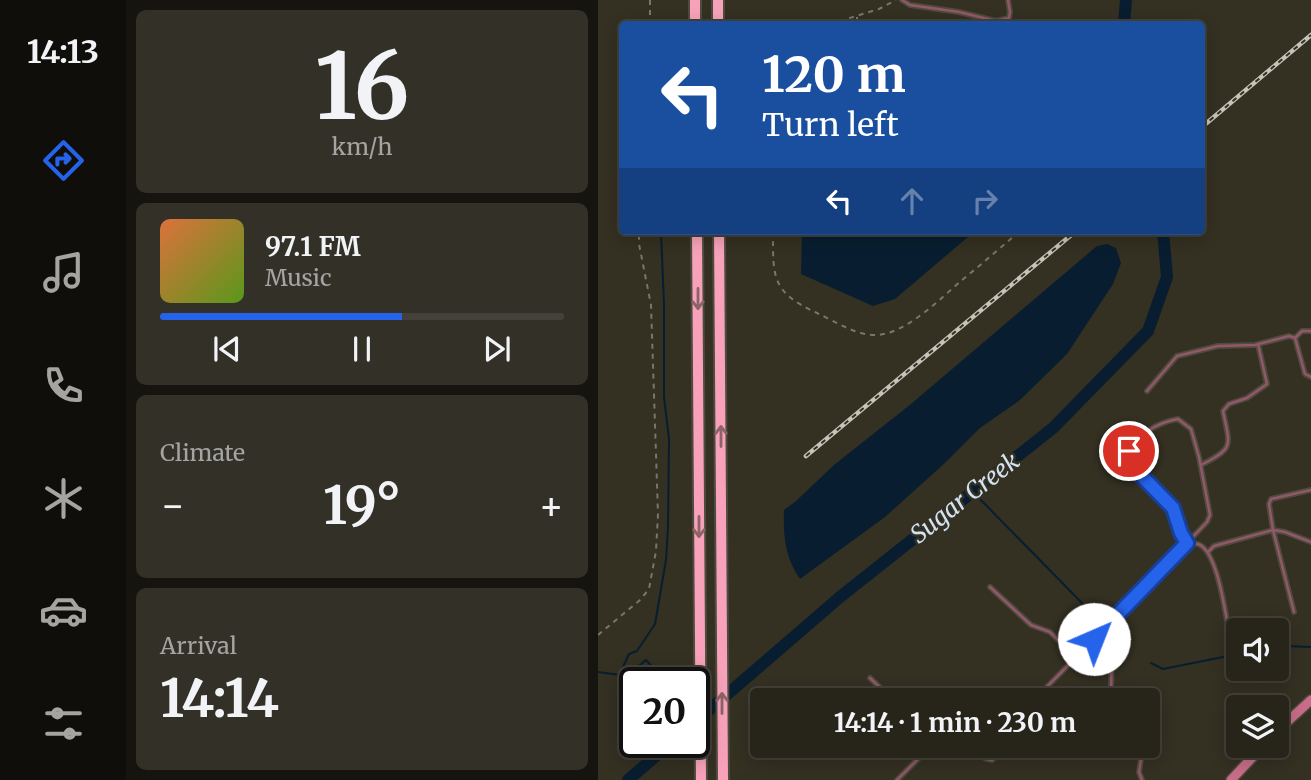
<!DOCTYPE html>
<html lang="en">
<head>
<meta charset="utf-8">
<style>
	:root { --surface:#27241a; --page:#333027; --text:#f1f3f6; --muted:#a4a4a2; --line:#434139; --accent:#2563eb }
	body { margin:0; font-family:Merriweather,serif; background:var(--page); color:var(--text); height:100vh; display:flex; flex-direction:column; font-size:26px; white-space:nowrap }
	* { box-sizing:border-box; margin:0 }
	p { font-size:23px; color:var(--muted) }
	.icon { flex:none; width:38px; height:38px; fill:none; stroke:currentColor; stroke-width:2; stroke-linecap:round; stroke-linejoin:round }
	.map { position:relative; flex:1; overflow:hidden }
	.side { display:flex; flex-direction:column; gap:10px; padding:10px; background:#15140e; width:472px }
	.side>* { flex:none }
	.banner { position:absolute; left:21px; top:21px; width:586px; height:214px; border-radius:7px; box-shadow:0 4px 18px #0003,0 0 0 2px var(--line); background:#1a4fa0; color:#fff; overflow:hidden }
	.controls { position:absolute; left:628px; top:618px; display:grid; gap:14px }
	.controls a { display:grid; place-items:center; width:63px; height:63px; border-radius:7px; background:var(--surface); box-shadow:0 4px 18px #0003,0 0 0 2px var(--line); font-size:35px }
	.speed { position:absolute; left:21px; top:667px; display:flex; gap:14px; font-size:35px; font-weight:700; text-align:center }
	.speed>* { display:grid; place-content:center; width:91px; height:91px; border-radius:50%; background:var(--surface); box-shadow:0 4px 18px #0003,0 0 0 2px var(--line); line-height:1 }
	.speed .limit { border:4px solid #111; border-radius:10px; background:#fff; color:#111 }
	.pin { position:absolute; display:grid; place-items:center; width:60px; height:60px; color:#fff; margin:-30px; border:4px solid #fff; border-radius:50%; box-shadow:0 2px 7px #0007 }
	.me { position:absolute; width:77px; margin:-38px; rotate:44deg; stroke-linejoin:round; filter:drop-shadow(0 0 5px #0008) }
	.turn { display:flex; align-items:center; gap:24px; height:147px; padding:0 28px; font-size:32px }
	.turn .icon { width:91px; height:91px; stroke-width:2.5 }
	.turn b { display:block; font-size:49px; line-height:60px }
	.lanes { display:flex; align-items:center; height:66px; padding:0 28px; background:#0003; justify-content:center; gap:35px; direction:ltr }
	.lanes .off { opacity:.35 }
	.big { font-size:52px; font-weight:700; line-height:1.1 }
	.side .tile { flex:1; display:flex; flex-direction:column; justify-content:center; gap:10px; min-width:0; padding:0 24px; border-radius:10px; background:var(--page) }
	.side .dial { align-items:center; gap:0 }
	.dial b { font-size:91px; line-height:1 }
	.song { display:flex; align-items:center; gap:21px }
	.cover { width:84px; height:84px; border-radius:10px; background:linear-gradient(135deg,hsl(20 70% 55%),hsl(90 70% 35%)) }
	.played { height:7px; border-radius:4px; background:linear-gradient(90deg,var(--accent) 60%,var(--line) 60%) }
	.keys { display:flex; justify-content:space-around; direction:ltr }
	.heat { display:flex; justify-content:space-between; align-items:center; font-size:38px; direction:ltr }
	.trip { position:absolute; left:152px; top:688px; width:410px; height:70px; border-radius:7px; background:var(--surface); box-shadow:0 4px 18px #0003,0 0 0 2px var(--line); font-weight:700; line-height:70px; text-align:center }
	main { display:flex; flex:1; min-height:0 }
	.tab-bar { display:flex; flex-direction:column; width:126px; justify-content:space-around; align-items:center; background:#100e0a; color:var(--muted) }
	.tab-bar .icon { width:49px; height:49px }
	.tab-bar .current { color:var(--accent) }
	.tab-bar b { font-size:32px; color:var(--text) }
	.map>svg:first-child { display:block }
	.water { fill:#081e30 }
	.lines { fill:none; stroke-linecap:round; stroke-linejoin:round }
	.stream { stroke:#081e30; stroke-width:2 }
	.river { stroke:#081e30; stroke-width:12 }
	.lane-casing { stroke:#4f4b3e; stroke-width:6 }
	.secondary-casing { stroke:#4f4b3e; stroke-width:12 }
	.highway-casing { stroke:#4f4b3e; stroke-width:14 }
	.path { stroke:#79766a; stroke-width:2; stroke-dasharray:5 5; stroke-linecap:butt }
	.lane { stroke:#925869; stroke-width:2.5 }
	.secondary { stroke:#c86d89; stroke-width:9 }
	.highway { stroke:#f7a2ba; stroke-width:10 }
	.rail-casing { stroke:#c6c4ba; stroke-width:4.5 }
	.rail { stroke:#343022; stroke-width:2; stroke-dasharray:5; stroke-linecap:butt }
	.oneway { stroke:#8c6366 }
	.route-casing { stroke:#184099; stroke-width:18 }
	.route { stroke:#2563eb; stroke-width:12 }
	.labels { text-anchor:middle; stroke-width:5; stroke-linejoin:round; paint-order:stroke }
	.water-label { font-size:24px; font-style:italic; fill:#d2e3f4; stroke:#343022 }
</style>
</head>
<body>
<main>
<nav class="tab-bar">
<b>14:13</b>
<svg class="icon current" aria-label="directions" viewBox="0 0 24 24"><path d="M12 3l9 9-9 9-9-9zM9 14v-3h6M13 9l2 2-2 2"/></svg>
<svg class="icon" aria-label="music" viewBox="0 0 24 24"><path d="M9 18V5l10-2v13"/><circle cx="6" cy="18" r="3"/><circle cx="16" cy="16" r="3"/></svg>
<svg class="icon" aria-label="phone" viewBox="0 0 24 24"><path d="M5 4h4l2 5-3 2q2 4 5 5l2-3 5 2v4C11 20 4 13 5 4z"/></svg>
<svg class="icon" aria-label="climate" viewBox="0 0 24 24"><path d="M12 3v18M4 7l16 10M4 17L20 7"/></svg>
<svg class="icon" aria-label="car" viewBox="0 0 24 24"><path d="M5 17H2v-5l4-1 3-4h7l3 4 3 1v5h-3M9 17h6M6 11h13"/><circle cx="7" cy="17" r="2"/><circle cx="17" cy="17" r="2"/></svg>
<svg class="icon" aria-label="filters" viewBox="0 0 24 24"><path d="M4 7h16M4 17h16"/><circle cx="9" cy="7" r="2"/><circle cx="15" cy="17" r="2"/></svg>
</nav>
<section class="side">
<div class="tile dial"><b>16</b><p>km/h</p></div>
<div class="tile">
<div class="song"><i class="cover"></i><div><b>97.1 FM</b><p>Music</p></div></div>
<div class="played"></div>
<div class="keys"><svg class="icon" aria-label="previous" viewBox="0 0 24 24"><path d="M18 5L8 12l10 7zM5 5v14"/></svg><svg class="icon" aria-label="pause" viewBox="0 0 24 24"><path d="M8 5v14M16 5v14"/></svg><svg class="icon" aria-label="next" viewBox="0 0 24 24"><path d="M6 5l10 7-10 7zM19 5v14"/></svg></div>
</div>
<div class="tile"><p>Climate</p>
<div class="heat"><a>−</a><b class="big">19°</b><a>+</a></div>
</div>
<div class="tile"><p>Arrival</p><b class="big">14:14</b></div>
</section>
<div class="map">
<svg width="713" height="780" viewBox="0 0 713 780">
	<rect width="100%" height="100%" fill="#343022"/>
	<path class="water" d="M 204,231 L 377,231 L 297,299 L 275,306 L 203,274 Z
		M 509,244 L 518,248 L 523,263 L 515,284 L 469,354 L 422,400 L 382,428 L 347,463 L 287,517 L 202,579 C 187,558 185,535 186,510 L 198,501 L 236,465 L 313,404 L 499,246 Z"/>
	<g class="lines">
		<path class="stream" d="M 374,491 L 484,603
			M 679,647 L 689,646 L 713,647
			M 553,663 L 565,669 L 640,654
			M 0,672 L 29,676 L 48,660 L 63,676 L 66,682
			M 27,675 L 25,667 L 31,654 L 39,651 L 57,624 L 68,560 L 70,527 L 71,439 L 66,397 L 66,304 L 63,233 L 67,231
			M 37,719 L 32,721 L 21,731 L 22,737 L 37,747 L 50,763"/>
		<path class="river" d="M 526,24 L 528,0
			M 96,723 L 242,597 L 455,428 L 550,331 L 569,277 L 565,231
			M 30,780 L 74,742"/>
		<g class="lane-casing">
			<path id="lane" d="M 304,0 L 312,5 L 361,12 L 398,21 L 411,18 L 412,12 L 410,0
				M 697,338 L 704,331 L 713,331
				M 549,391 L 579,356 L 620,346 L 657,345 L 691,336 L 697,338 L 707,374 L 713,377
				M 603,465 C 637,448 632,446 625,411 L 631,404 L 649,398 L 669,384 L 660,344
				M 589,543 C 593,544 597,543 600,544 C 618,550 626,604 629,621
				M 610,552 L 616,546 L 675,530 L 671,504 L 673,499 L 713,490
				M 392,587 L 433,625 L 452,632 L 478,658
				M 696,612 L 675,530 L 687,532 L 713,542
				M 272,678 L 295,700
				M 436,700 L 495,640
				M 522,700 L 513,689 L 514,657 L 496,639 L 589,543 L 609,522 L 612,515 L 601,457 L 593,429 L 580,419 C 560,422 536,436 529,456 L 532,465 L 575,508 L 583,533 L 589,543
				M 379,746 C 378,755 386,759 394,760 L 398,756 L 402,746
				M 299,780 L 333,746
				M 544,780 L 541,772 L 545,746"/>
		</g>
		<g class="secondary-casing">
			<path id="secondary" d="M 679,731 L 713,700
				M 633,780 L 665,746"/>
		</g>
		<g class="highway-casing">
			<path id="highway" d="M 97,0 L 97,24
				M 120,0 L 120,24
				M 99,231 L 103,780
				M 121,231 L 125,780"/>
		</g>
		<path class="path" d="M 52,0 L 52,24
			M 259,17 L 259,24
			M 232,24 L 281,9 L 298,0
			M 282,24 L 310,22 L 331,24
			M 175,231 C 175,277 173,292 219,313 C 236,321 259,336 279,335 C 309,333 342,299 364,280 C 384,264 403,247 422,231
			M 0,635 L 42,600 L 51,589 L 58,551 L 60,514 L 53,305 L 41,244 L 41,231"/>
		<use href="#lane" class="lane"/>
		<use href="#secondary" class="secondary"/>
		<use href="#highway" class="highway"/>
		<g class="rail-casing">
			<path id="rail" d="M 604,127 L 713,35
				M 208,456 L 478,231"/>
		</g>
		<use href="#rail" class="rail"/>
	</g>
	<defs><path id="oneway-shaft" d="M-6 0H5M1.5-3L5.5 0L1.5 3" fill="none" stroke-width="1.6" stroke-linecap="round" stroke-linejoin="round" transform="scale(1.75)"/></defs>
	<g class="oneway">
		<use href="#oneway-shaft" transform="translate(100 299) rotate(90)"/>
		<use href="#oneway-shaft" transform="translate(123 436) rotate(-90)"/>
		<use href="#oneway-shaft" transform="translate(101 527) rotate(90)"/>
		<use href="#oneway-shaft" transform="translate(124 703) rotate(-90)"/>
	</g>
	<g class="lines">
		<g class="route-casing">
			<path id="route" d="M 496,639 L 589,543 L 583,533 L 575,508 L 532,464 L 529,456 L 531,451"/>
		</g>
		<use href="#route" class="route"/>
	</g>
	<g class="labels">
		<g class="water-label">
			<text transform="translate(367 498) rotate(-38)" y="8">Sugar Creek</text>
		</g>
	</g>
</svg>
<div class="controls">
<a><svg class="icon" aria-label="sound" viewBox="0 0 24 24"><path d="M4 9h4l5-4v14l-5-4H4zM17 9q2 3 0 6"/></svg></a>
<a><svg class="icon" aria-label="layers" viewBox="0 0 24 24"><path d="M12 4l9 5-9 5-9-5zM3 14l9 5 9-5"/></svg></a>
</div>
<div class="speed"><div class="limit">20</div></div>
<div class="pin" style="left:531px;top:451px;background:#d93025"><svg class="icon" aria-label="arrive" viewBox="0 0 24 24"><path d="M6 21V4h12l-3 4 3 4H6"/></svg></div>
<svg class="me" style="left:496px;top:639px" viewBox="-20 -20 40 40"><circle r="19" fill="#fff"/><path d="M0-13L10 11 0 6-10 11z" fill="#2563eb"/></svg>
<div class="trip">14:14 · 1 min · 230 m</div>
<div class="banner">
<div class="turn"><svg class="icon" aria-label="left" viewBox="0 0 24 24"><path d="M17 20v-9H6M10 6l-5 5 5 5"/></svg><div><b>120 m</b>Turn left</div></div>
<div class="lanes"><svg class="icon" aria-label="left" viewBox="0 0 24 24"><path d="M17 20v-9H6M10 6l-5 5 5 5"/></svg><svg class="icon off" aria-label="ahead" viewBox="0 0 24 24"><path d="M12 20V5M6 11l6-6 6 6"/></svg><svg class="icon off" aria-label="right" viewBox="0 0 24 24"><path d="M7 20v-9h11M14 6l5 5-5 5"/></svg></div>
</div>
</div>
</main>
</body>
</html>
